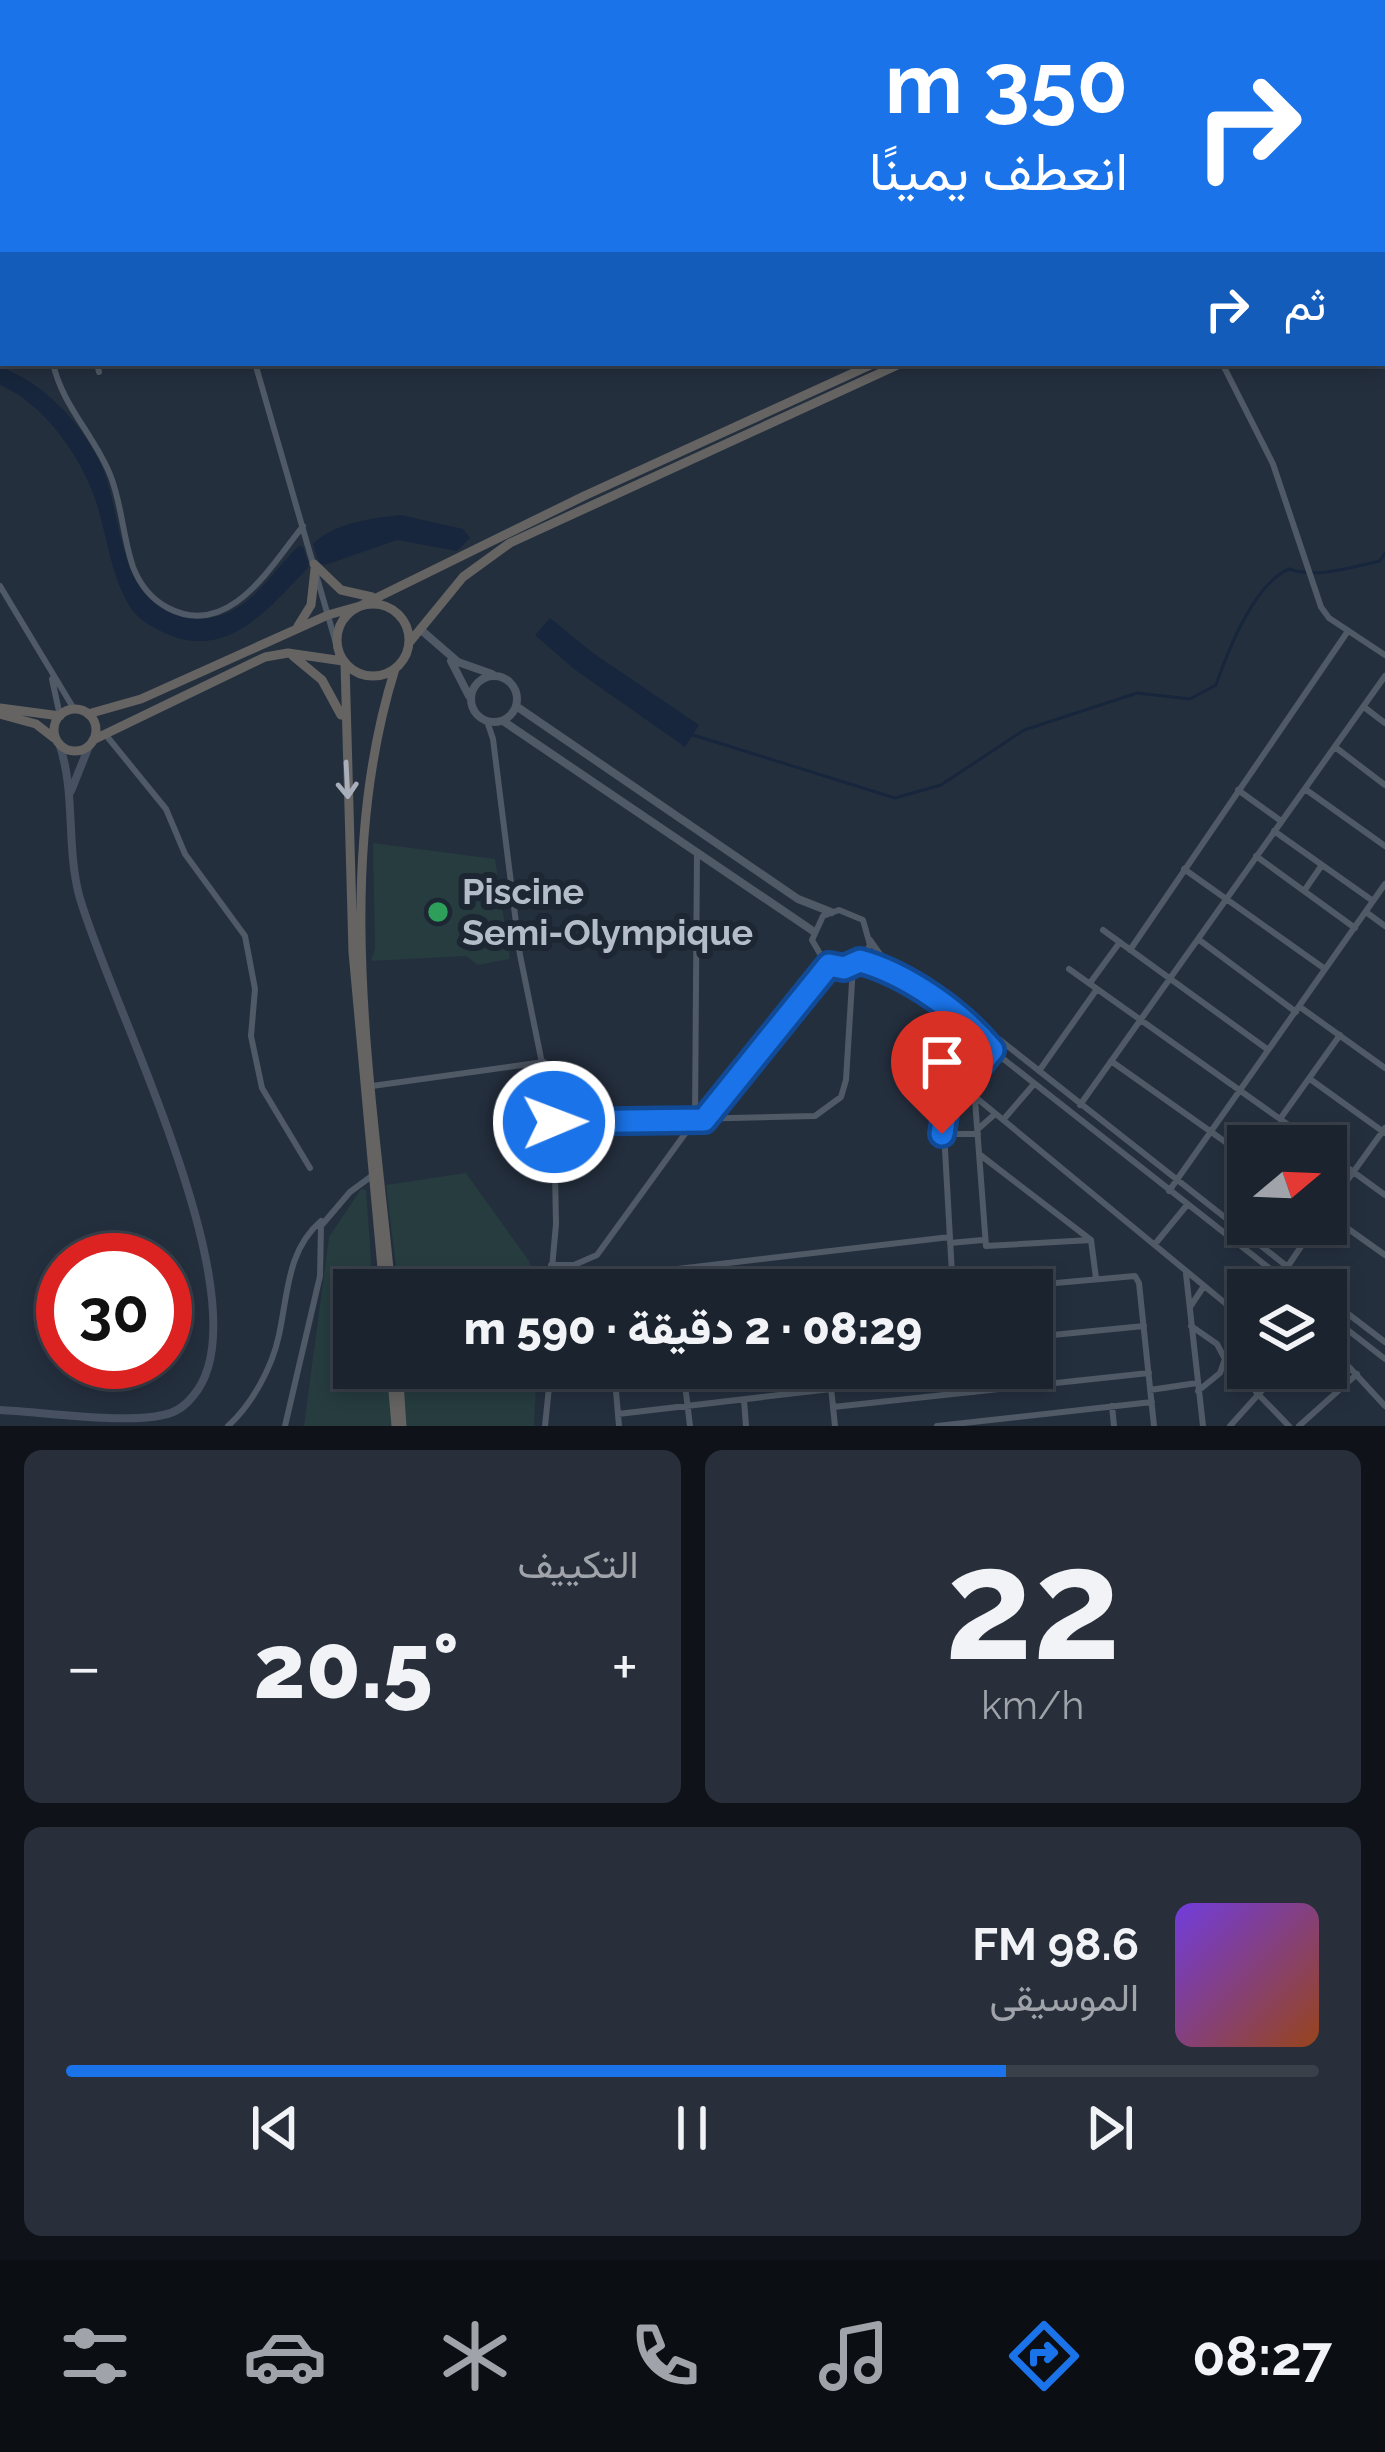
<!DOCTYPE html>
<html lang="ar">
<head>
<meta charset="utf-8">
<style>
	:root { --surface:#1b232e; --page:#282f3a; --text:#f1f3f6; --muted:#a0a4aa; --line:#39404a; --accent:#1a73e8 }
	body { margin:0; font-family:Raleway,Vazirmatn,sans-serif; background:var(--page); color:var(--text); direction:rtl; height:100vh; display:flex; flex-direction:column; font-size:45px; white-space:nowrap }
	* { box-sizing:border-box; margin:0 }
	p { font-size:39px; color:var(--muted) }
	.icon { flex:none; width:66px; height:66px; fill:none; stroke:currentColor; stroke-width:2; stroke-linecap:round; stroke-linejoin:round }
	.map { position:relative; height:1426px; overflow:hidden; direction:ltr }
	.panel { display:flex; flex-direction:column; gap:24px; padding:24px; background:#0f1319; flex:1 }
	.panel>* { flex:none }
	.banner { position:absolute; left:0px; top:0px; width:1386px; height:366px; box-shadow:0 6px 18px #0003,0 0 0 3px var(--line); direction:rtl; background:#1a73e8; color:#fff; overflow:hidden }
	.needle { width:78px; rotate:71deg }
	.controls { position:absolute; left:1227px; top:1125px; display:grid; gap:24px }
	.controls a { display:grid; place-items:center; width:120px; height:120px; border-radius:0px; background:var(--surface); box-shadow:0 6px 18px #0003,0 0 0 3px var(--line); font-size:60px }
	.speed { position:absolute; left:36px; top:1233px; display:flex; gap:24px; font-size:60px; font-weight:700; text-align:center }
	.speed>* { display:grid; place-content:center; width:156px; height:156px; border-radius:50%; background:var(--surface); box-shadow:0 6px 18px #0003,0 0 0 3px var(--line); line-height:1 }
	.speed .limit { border:18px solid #d22; background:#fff; color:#111 }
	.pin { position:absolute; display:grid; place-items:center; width:102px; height:102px; color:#fff; margin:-123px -51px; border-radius:50% 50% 50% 0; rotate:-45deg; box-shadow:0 0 12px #0007 }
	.pin .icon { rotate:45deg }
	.me { position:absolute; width:132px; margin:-66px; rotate:89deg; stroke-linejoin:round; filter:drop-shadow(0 0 9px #0008) }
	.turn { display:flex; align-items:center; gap:42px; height:252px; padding:0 60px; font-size:54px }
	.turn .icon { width:156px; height:156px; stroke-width:2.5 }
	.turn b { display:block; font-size:84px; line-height:102px }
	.then { display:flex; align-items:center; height:114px; padding:0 60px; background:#0003; gap:24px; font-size:45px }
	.big { font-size:90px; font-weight:800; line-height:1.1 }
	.panel .tile { flex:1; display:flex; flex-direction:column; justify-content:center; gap:18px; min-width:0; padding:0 42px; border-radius:18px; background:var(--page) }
	.panel .dial { align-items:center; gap:0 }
	.dial b { font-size:156px; line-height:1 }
	.song { display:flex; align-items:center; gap:36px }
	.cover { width:144px; height:144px; border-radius:18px; background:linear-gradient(135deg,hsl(260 70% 55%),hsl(20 70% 35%)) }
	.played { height:12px; border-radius:6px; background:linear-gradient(90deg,var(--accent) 75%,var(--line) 75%) }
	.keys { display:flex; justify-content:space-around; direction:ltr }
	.heat { display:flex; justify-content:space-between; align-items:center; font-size:66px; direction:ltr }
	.panel .tiles { flex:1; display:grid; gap:24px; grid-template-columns:1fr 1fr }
	.tile:last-child { grid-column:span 2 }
	.trip { position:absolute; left:333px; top:1269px; width:720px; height:120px; border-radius:0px; background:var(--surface); box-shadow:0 6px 18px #0003,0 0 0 3px var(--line); font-weight:800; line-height:120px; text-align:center; direction:rtl }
	.dock { display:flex; height:192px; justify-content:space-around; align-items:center; background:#0b0e12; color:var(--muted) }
	.dock .icon { width:84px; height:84px }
	.dock .active { color:var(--accent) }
	.dock b { font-size:54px; color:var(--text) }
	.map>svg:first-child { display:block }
	.green { fill:#263c3f }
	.water { fill:#17263c }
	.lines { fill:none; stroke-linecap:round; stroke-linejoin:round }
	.stream { stroke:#17263c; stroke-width:3 }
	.minor { stroke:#505966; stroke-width:6 }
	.tertiary { stroke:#505966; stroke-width:8 }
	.secondary { stroke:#465061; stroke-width:8 }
	.trunk { stroke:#656462; stroke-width:9 }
	.oneway { stroke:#a8afba }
	.route-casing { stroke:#114b97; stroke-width:30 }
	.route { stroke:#1a73e8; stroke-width:21 }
	.leisure-dot { fill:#2e9e5b; stroke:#1d2633; stroke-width:4.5 }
	.labels { text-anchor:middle; stroke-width:12; stroke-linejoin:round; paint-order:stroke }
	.poi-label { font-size:36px; font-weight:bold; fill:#b4bcc9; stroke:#1d2633; text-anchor:start }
</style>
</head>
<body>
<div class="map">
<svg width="1385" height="1426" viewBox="0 0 1385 1426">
	<rect width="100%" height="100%" fill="#242f3e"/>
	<path class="green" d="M 373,843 L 495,859 L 510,959 L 478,965 L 466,956 L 371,961 L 375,949 Z
		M 466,1173 L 529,1261 L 537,1290 L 399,1290 L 386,1185 Z
		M 361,1189 L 366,1190 L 373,1290 L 354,1290 L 354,1368 L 388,1368 L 392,1426 L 304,1426 L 329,1237 Z
		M 399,1368 L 537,1368 L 534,1426 L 404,1426 Z"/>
	<path class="water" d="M 0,367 C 42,382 79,420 99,460 C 124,510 114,597 180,616 C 198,621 217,619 233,610 C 259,597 278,565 299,546 L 303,547 L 309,565 L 306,570 C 268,609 228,660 167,634 C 149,626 135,618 126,600 C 107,564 106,522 90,486 C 73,446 40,402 0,385 Z
		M 401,515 L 463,529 L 470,538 L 457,551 L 397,540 L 325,565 L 319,563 L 313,544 C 334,523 372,518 401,515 Z
		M 550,618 L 593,653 L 699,725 L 685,747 L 574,669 L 535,635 Z"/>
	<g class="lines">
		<path class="stream" d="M 690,734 L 895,798 L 941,785 L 1024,730 L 1137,693 L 1190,699 L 1216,685 C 1228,650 1254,584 1289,569 C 1319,579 1350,567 1380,561 L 1385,553"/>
		<path class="minor" d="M 18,0 L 19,3
			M 44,0 L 44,3
			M 138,0 L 139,3
			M 0,79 L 3,78
			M 0,109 L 3,131
			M 0,330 L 3,330
			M 53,363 C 62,406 96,437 111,477 C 122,506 123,538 133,567 C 140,585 151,599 168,608 C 229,640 271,566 303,526
			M 97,363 L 99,372
			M 255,363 L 337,647
			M 372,363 L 386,364
			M 1222,363 L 1273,464 L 1321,607 L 1329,618 L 1385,655
			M 256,366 L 277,363
			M 0,586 L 74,709
			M 52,679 L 60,716
			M 1364,707 L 1385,723
			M 487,721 L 493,739 L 520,955 L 554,1122 L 556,1224 L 550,1290
			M 105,734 L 166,809 L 185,854 L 245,936 L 255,989 L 251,1036 L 262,1088 L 310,1168
			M 1335,747 L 1385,785
			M 1305,789 L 1385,846
			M 1238,790 L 1281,821
			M 1274,831 L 1373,901
			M 1256,856 L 1355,928
			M 1184,869 L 1325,969
			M 1304,891 L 1322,865
			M 1366,912 L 1385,926
			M 1103,930 L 1267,1049
			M 1198,939 L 1296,1012
			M 870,940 L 890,968
			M 1130,950 L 1348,631
			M 861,961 L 870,945 L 863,920 L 839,910 L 823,916 L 812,940 L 826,964 L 844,968 L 861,961 C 913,976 950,1019 1000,1040 L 1317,1290
			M 1069,969 L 1318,1146
			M 1090,983 L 1120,942
			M 1300,1007 L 1385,1068
			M 978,1033 L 992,1050 L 1297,1290
			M 1111,1061 L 1248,1158
			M 1039,1071 L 1097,989
			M 1310,1079 L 1385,1133
			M 372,1086 L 544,1062
			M 962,1086 L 1248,1322
			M 975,1100 L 986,1246 L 1091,1240
			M 1080,1105 L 1385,676
			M 1280,1119 L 1340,1035
			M 704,1120 L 829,965
			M 1003,1120 L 1034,1084
			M 554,1122 L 815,1116 L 841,1097 L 846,1080 L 853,966
			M 978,1129 L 995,1114
			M 942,1134 L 978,1134
			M 1326,1152 L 1385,1195
			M 979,1154 L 1091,1240 L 1096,1278
			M 1169,1191 L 1385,884
			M 1326,1210 L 1385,1128
			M 1326,1213 L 1385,1255
			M 1246,1234 L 1253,1224
			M 950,1243 L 983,1240
			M 1155,1244 L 1187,1205
			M 551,1265 L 574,1265 L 597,1255 L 695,1120 L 697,852
			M 1288,1266 L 1316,1224
			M 952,1274 L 961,1276 L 964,1290
			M 1186,1274 L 1203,1426
			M 550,1278 L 635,1274 L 950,1237
			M 615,1290 L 696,1287 L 702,1290
			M 792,1290 L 952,1274 L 943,1114 L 1000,1040
			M 975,1290 L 1135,1276 L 1139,1283 L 1154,1426
			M 1326,1297 L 1385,1342
			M 1190,1307 L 1204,1286
			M 1326,1313 L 1385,1359
			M 1191,1326 L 1217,1344 L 1225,1359 L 1220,1373 L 1198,1391
			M 1326,1326 L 1340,1309
			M 1032,1337 L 1144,1326
			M 1326,1342 L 1385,1406
			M 614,1368 L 619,1426
			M 683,1368 L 690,1426
			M 829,1368 L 835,1426
			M 972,1368 L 974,1392
			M 1001,1368 L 1003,1389
			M 1150,1390 L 1197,1383
			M 1256,1392 L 1289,1426
			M 744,1400 L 746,1426
			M 1112,1406 L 1114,1426
			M 833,1407 L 1149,1373
			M 618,1414 L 831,1389
			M 228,1426 C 252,1404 272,1368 279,1335 C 288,1294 287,1250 321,1221
			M 285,1426 L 320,1276 L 321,1226 L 350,1192 L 373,1175
			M 545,1426 L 551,1368
			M 937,1426 L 1152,1402
			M 1230,1426 L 1282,1368
			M 1299,1426 L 1357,1374"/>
		<path class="tertiary" d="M 420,629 L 458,662 L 492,674
			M 451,661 L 469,696
			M471 699a23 23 0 1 1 46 0a23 23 0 1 1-46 0Z
			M 516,706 L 798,899 L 831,912
			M 503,721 L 813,931"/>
		<path class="secondary" d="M 71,791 L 89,746
			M 0,1410 C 42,1412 126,1424 163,1415 C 175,1413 186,1405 193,1396 C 270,1308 107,998 79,895 C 66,845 76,792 59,743"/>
		<path class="trunk" d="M 1383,54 L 1385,53
			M 1383,75 L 1385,75
			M 314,564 L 341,590 L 372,597
			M337 640a36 36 0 1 1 72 0a36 36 0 1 1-72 0Z
			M 298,626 L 311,605 L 315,569
			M 409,643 L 463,577 L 510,543 L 902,363
			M 293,656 L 322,680 L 341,715
			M 345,663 L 353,952 L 384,1290
			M 0,708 L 60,716
			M54 730a21 21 0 1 1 42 0a21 21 0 1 1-42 0Z
			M 0,714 L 36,724 L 54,738
			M 88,714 L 141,699 L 328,615 L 360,606 L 584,496 L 875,363
			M 93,740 L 265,657 L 288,653 L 343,661
			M 391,1290 C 372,1086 332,869 395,669
			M 391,1368 L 396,1426
			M 398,1368 L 402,1426"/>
	</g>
	<defs><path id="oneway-shaft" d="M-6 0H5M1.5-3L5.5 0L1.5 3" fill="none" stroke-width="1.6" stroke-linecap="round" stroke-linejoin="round" transform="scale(3)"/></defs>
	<use class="oneway" href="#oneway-shaft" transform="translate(347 780) rotate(87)"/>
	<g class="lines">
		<g class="route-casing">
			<path id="route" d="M 554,1122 L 704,1120 L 829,965 L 844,968 L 860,961 C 907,974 961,1012 992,1050 L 946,1107 L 942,1134"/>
		</g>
		<use href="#route" class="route"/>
	</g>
	<circle class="leisure-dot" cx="438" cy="912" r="12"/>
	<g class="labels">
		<g class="poi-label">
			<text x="462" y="904">Piscine<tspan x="462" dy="41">Semi-Olympique</tspan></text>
		</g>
	</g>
</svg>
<div class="controls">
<a><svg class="needle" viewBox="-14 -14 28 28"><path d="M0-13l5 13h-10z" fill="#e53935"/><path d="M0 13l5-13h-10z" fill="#a0a4aa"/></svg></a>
<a><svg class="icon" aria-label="layers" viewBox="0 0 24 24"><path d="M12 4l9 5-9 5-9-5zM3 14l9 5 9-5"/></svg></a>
</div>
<div class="speed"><div class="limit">30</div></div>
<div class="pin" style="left:942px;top:1134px;background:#d93025"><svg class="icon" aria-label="arrive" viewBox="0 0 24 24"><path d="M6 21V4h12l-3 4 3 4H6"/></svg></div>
<svg class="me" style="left:554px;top:1122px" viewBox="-20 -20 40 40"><circle r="17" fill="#1a73e8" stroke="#fff" stroke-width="3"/><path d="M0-11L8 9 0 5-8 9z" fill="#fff"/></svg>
<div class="trip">08:29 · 2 دقيقة · 590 m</div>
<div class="banner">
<div class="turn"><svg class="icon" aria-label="right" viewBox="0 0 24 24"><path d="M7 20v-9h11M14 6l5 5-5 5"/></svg><div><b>350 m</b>انعطف يمينًا</div></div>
<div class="then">ثم<svg class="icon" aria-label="right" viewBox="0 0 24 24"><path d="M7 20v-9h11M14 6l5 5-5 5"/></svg></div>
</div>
</div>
<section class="panel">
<div class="tiles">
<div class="tile dial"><b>22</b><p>km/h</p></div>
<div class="tile"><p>التكييف</p>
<div class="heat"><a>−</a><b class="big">20.5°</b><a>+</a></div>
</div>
<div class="tile">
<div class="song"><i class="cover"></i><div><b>98.6 FM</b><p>الموسيقى</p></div></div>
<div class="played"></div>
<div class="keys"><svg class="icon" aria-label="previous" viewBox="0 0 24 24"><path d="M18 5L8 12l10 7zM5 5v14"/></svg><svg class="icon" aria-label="pause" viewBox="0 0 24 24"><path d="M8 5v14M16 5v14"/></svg><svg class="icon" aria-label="next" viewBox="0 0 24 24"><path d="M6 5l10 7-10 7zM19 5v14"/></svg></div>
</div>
</div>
</section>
<nav class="dock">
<b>08:27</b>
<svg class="icon active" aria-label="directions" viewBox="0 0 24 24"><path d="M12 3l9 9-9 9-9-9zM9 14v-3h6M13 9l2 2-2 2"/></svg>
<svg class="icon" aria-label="music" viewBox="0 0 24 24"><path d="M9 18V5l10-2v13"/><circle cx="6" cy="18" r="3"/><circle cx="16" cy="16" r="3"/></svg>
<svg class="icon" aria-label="phone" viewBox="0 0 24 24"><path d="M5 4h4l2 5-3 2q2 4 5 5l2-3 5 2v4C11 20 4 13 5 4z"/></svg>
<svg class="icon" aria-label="climate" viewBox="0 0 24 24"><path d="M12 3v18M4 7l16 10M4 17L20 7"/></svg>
<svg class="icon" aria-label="car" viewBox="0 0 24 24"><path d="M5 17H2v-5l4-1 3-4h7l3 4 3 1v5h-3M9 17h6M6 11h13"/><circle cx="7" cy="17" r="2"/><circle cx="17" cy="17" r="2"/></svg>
<svg class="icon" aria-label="filters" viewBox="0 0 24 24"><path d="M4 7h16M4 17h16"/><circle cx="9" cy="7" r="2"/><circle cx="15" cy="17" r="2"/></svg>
</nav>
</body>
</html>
